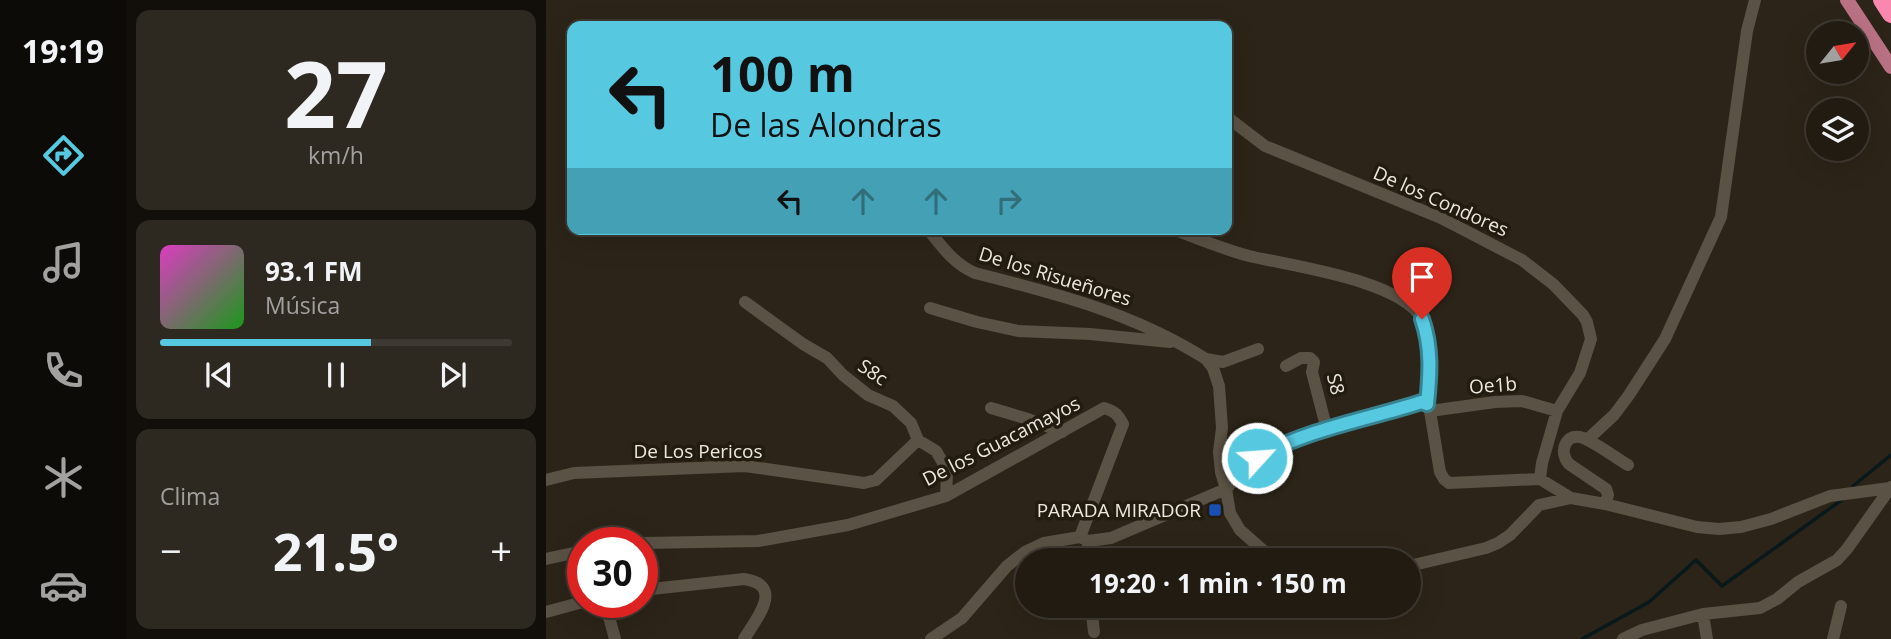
<!DOCTYPE html>
<html lang="es">
<head>
<meta charset="utf-8">
<style>
	:root { --surface:#211b12; --page:#2d2820; --text:#f1f3f6; --muted:#a2a19f; --line:#3e3932; --accent:#56c9e1 }
	body { margin:0; font-family:"Open Sans",sans-serif; background:var(--page); color:var(--text); height:100vh; display:flex; flex-direction:column; font-size:26px; white-space:nowrap }
	* { box-sizing:border-box; margin:0 }
	p { font-size:23px; color:var(--muted) }
	.icon { flex:none; width:38px; height:38px; fill:none; stroke:currentColor; stroke-width:2; stroke-linecap:round; stroke-linejoin:round }
	.map { position:relative; flex:1; overflow:hidden }
	.sheet { display:flex; flex-direction:column; gap:10px; padding:10px; background:#120f0a; width:420px }
	.sheet>* { flex:none }
	.top-card { position:absolute; left:21px; top:21px; width:665px; height:214px; border-radius:14px; box-shadow:0 7px 28px #0002,0 0 0 2px var(--line); background:#56c9e1; color:#111; overflow:hidden }
	.needle { width:46px; rotate:60deg }
	.fabs { position:absolute; left:1260px; top:21px; display:grid; gap:14px }
	.fabs a { display:grid; place-items:center; width:63px; height:63px; border-radius:50%; background:var(--surface); box-shadow:0 7px 28px #0002,0 0 0 2px var(--line); font-size:35px }
	.speed { position:absolute; left:21px; top:527px; display:flex; gap:14px; font-size:35px; font-weight:700; text-align:center }
	.speed>* { display:grid; place-content:center; width:91px; height:91px; border-radius:50%; background:var(--surface); box-shadow:0 7px 28px #0002,0 0 0 2px var(--line); line-height:1 }
	.speed .limit { border:10px solid #d22; background:#fff; color:#111 }
	.pin { position:absolute; display:grid; place-items:center; width:60px; height:60px; color:#fff; margin:-72px -30px; border-radius:50% 50% 50% 0; rotate:-45deg; box-shadow:0 0 7px #0007 }
	.pin .icon { rotate:45deg }
	.me { position:absolute; width:77px; margin:-38px; rotate:64deg; stroke-linejoin:round; filter:drop-shadow(0 0 5px #0008) }
	.turn { display:flex; align-items:center; gap:24px; height:147px; padding:0 28px; font-size:32px }
	.turn .icon { width:91px; height:91px; stroke-width:2.5 }
	.turn b { display:block; font-size:49px; line-height:60px }
	.lanes { display:flex; align-items:center; height:66px; padding:0 28px; background:#0003; justify-content:center; gap:35px; direction:ltr }
	.lanes .off { opacity:.35 }
	.big { font-size:52px; font-weight:700; line-height:1.1 }
	.sheet .tile { flex:1; display:flex; flex-direction:column; justify-content:center; gap:10px; min-width:0; padding:0 24px; border-radius:14px; background:var(--page) }
	.sheet .dial { align-items:center; gap:0 }
	.dial b { font-size:91px; line-height:1 }
	.song { display:flex; align-items:center; gap:21px }
	.cover { width:84px; height:84px; border-radius:10px; background:linear-gradient(135deg,hsl(310 70% 55%),hsl(120 70% 35%)) }
	.played { height:7px; border-radius:4px; background:linear-gradient(90deg,var(--accent) 60%,var(--line) 60%) }
	.keys { display:flex; justify-content:space-around; direction:ltr }
	.heat { display:flex; justify-content:space-between; align-items:center; font-size:38px; direction:ltr }
	.trip { position:absolute; left:469px; top:548px; width:406px; height:70px; border-radius:35px; background:var(--surface); box-shadow:0 7px 28px #0002,0 0 0 2px var(--line); font-weight:700; line-height:70px; text-align:center }
	main { display:flex; flex:1; min-height:0 }
	.tab-bar { display:flex; flex-direction:column; width:126px; justify-content:space-around; align-items:center; background:#0d0b07; color:var(--muted) }
	.tab-bar .icon { width:49px; height:49px }
	.tab-bar .selected { color:var(--accent) }
	.tab-bar b { font-size:32px; color:var(--text) }
	.map>svg:first-child { display:block }
	.lines { fill:none; stroke-linecap:round; stroke-linejoin:round }
	.stream { stroke:#09191b; stroke-width:3.5 }
	.minor { stroke:#5a5244; stroke-width:12 }
	.major { stroke:#b97284; stroke-width:14 }
	.highway { stroke:#f987ae; stroke-width:18 }
	.route-casing { stroke:#388392; stroke-width:18 }
	.route { stroke:#56c9e1; stroke-width:12 }
	.transit-dot { fill:#1a4fb4; stroke:#221b0f; stroke-width:2.5 }
	.labels { text-anchor:middle; stroke-width:7; stroke-linejoin:round; paint-order:stroke }
	.street-label { font-size:19px; fill:#ece7df; stroke:#221b0f }
	.poi-label { font-size:19px; fill:#ece7df; stroke:#221b0f; text-anchor:end }
</style>
</head>
<body>
<main>
<nav class="tab-bar">
<b>19:19</b>
<svg class="icon selected" aria-label="directions" viewBox="0 0 24 24"><path d="M12 3l9 9-9 9-9-9zM9 14v-3h6M13 9l2 2-2 2"/></svg>
<svg class="icon" aria-label="music" viewBox="0 0 24 24"><path d="M9 18V5l10-2v13"/><circle cx="6" cy="18" r="3"/><circle cx="16" cy="16" r="3"/></svg>
<svg class="icon" aria-label="phone" viewBox="0 0 24 24"><path d="M5 4h4l2 5-3 2q2 4 5 5l2-3 5 2v4C11 20 4 13 5 4z"/></svg>
<svg class="icon" aria-label="climate" viewBox="0 0 24 24"><path d="M12 3v18M4 7l16 10M4 17L20 7"/></svg>
<svg class="icon" aria-label="car" viewBox="0 0 24 24"><path d="M5 17H2v-5l4-1 3-4h7l3 4 3 1v5h-3M9 17h6M6 11h13"/><circle cx="7" cy="17" r="2"/><circle cx="17" cy="17" r="2"/></svg>
</nav>
<section class="sheet">
<div class="tile dial"><b>27</b><p>km/h</p></div>
<div class="tile">
<div class="song"><i class="cover"></i><div><b>93.1 FM</b><p>Música</p></div></div>
<div class="played"></div>
<div class="keys"><svg class="icon" aria-label="previous" viewBox="0 0 24 24"><path d="M18 5L8 12l10 7zM5 5v14"/></svg><svg class="icon" aria-label="pause" viewBox="0 0 24 24"><path d="M8 5v14M16 5v14"/></svg><svg class="icon" aria-label="next" viewBox="0 0 24 24"><path d="M6 5l10 7-10 7zM19 5v14"/></svg></div>
</div>
<div class="tile"><p>Clima</p>
<div class="heat"><a>−</a><b class="big">21.5°</b><a>+</a></div>
</div>
</section>
<div class="map">
<svg width="1345" height="639" viewBox="0 0 1345 639">
	<rect width="100%" height="100%" fill="#2c2418"/>
	<g class="lines">
		<path class="stream" d="M 1307,486 L 1345,455
			M 1036,639 L 1103,602 L 1150,560 L 1176,586 L 1297,499"/>
		<path class="minor" d="M 681,117 L 719,146 L 895,218 L 976,260 L 1007,284 L 1037,315 L 1041,322 L 1045,339 L 1034,373 L 1011,411 L 996,463 L 994,479
			M 382,229 C 396,247 408,264 429,273 C 512,294 587,313 660,359 L 667,368 L 673,386 L 676,428 L 673,452 L 675,472 L 680,489 L 684,513 L 694,530 L 728,560
			M 627,229 C 652,239 677,249 703,256 C 745,266 855,280 876,319 C 888,343 883,378 881,404
			M 199,302 L 257,344 L 281,358 L 297,375 L 322,395 L 347,406 L 365,423 L 372,440 L 390,451 L 396,461 L 401,473 L 400,496
			M 384,308 L 431,322 L 472,331 L 544,334 L 624,342
			M 660,359 L 677,362 L 712,349
			M 740,366 L 755,358 L 764,358 L 768,362 L 766,372 L 781,430
			M 445,408 L 482,419 L 516,432
			M 884,411 L 949,402 L 976,401 L 1011,411
			M 1041,440 L 1068,415 L 1083,395 L 1119,339 L 1175,217 L 1201,31 L 1209,0
			M 0,480 L 28,473 L 199,466 L 318,483 L 330,480 L 372,440
			M 1059,504 L 1062,495 L 1060,489 L 1023,464 C 1018,458 1016,450 1020,443 C 1023,438 1028,436 1034,437 C 1045,439 1071,459 1082,465
			M 542,541 L 542,560
			M 96,543 L 212,541 L 302,525 L 400,496 L 558,408 C 569,411 572,415 577,424 L 534,537 L 542,541 L 565,538 L 680,489 L 696,471 L 726,449 L 781,430 L 875,402 L 881,404 L 884,411 L 894,472 L 898,479 L 903,483 L 994,479 L 1025,498
			M 0,559 L 37,551
			M 863,566 L 940,548 L 952,543 L 964,535 L 993,505 L 1025,498 L 1059,504 L 1151,527 L 1173,529 L 1195,527 L 1225,519 L 1284,496 L 1344,488
			M 96,590 L 198,579 C 239,585 211,618 198,639
			M 59,602 L 69,639
			M 545,606 L 548,632
			M 0,612 L 37,602
			M 1157,614 L 1161,639
			M 385,639 L 416,618 L 461,566 L 479,552 L 498,543 L 534,537
			M 1077,639 L 1096,630 L 1157,614 L 1214,608 L 1231,599 L 1252,582 L 1291,560 L 1301,549 L 1345,487
			M 1287,639 L 1295,606"/>
		<path class="major" d="M 1301,0 L 1345,67"/>
		<path class="highway" d="M 1336,0 L 1345,14"/>
	</g>
	<g class="lines">
		<g class="route-casing">
			<path id="route" d="M 711,458 C 757,430 824,419 875,402 L 881,404 C 884,375 886,347 876,319"/>
		</g>
		<use href="#route" class="route"/>
	</g>
	<rect class="transit-dot" x="662" y="503" width="14" height="14" rx="3.5"/>
	<g class="labels">
		<g class="street-label">
			<text transform="translate(895 201) rotate(24)" y="7">De los Condores</text>
			<text transform="translate(509 276) rotate(17)" y="7">De los Risueñores</text>
			<text transform="translate(327 372) rotate(34)" y="7">S8c</text>
			<text transform="translate(790 384) rotate(77)" y="7">S8</text>
			<text transform="translate(947 385) rotate(-4)" y="7">Oe1b</text>
			<text transform="translate(455 441) rotate(-27)" y="7">De los Guacamayos</text>
			<text x="152" y="458">De Los Pericos</text>
		</g>
		<g class="poi-label">
			<text x="655" y="517">PARADA MIRADOR</text>
		</g>
	</g>
</svg>
<div class="fabs">
<a><svg class="needle" viewBox="-14 -14 28 28"><path d="M0-13l5 13h-10z" fill="#e53935"/><path d="M0 13l5-13h-10z" fill="#a2a19f"/></svg></a>
<a><svg class="icon" aria-label="layers" viewBox="0 0 24 24"><path d="M12 4l9 5-9 5-9-5zM3 14l9 5 9-5"/></svg></a>
</div>
<div class="speed"><div class="limit">30</div></div>
<div class="pin" style="left:876px;top:319px;background:#d93025"><svg class="icon" aria-label="arrive" viewBox="0 0 24 24"><path d="M6 21V4h12l-3 4 3 4H6"/></svg></div>
<svg class="me" style="left:711px;top:458px" viewBox="-20 -20 40 40"><circle r="17" fill="#56c9e1" stroke="#fff" stroke-width="3"/><path d="M0-11L8 9 0 5-8 9z" fill="#fff"/></svg>
<div class="trip">19:20 · 1 min · 150 m</div>
<div class="top-card">
<div class="turn"><svg class="icon" aria-label="left" viewBox="0 0 24 24"><path d="M17 20v-9H6M10 6l-5 5 5 5"/></svg><div><b>100 m</b>De las Alondras</div></div>
<div class="lanes"><svg class="icon" aria-label="left" viewBox="0 0 24 24"><path d="M17 20v-9H6M10 6l-5 5 5 5"/></svg><svg class="icon off" aria-label="ahead" viewBox="0 0 24 24"><path d="M12 20V5M6 11l6-6 6 6"/></svg><svg class="icon off" aria-label="ahead" viewBox="0 0 24 24"><path d="M12 20V5M6 11l6-6 6 6"/></svg><svg class="icon off" aria-label="right" viewBox="0 0 24 24"><path d="M7 20v-9h11M14 6l5 5-5 5"/></svg></div>
</div>
</div>
</main>
</body>
</html>
